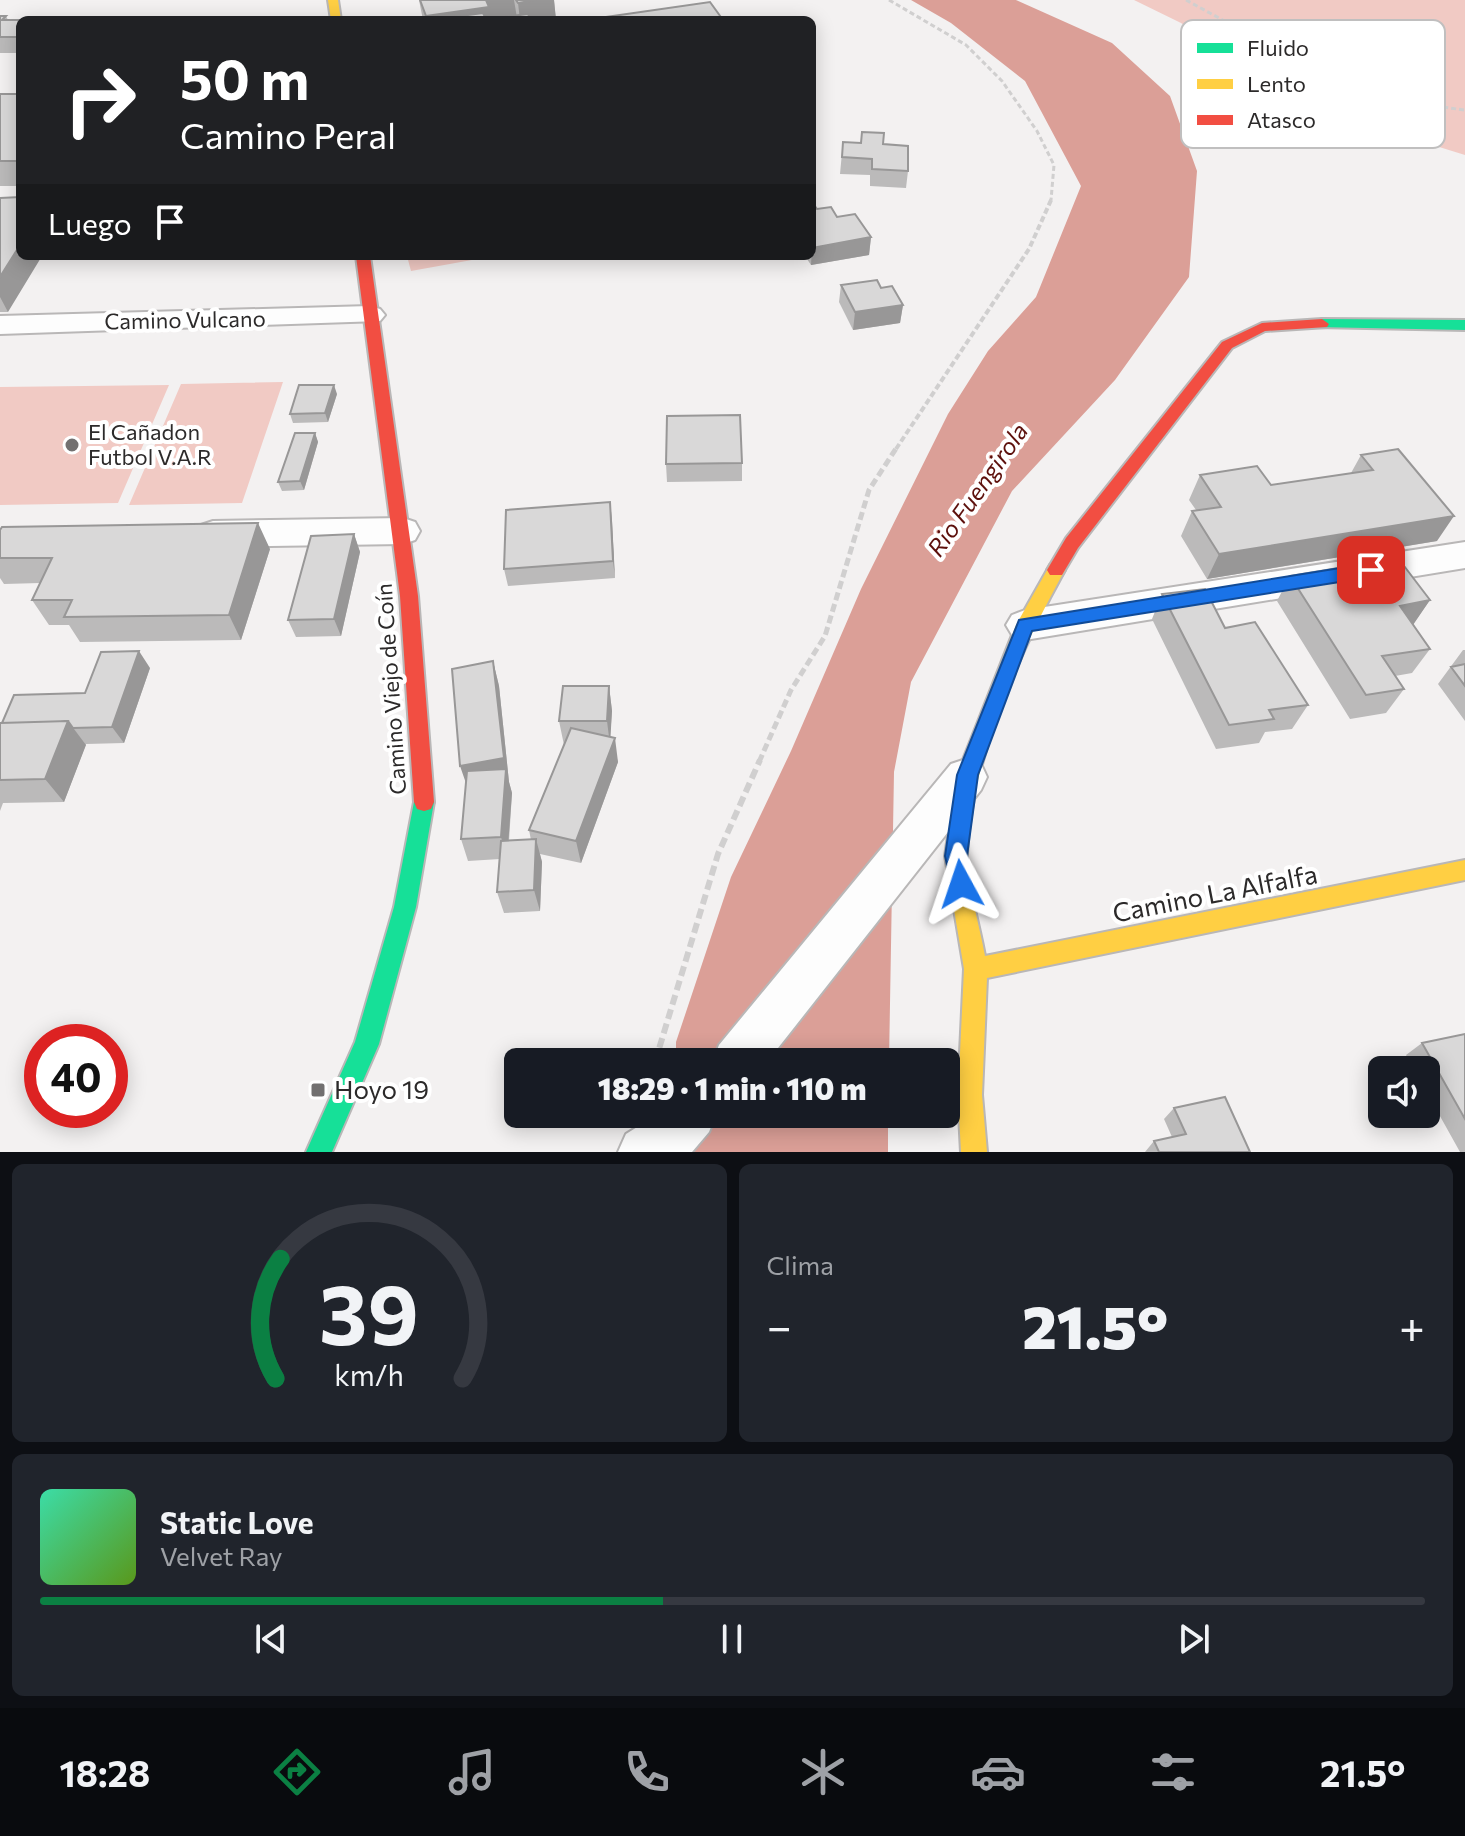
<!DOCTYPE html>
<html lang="es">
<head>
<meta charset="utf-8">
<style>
	:root { --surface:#171b24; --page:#20242c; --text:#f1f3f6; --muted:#9ea1a6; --line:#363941; --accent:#0b8043 }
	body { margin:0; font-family:Commissioner,sans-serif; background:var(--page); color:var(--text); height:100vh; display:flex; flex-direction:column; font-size:30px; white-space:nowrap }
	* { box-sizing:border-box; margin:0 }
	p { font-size:26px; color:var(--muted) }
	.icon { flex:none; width:44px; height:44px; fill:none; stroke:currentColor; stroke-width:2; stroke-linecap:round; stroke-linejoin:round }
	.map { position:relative; height:1152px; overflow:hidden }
	.sheet { display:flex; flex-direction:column; gap:12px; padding:12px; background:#0d0f14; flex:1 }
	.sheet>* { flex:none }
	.hud { position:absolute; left:16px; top:16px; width:800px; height:244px; border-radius:12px; box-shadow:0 4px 20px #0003; background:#202124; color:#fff; overflow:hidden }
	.tools { position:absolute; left:1368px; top:1056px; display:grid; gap:16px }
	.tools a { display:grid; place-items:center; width:72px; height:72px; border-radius:12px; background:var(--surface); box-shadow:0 4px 20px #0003; font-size:40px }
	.speed { position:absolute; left:24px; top:1024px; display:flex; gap:16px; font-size:40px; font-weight:700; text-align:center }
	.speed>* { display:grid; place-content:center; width:104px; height:104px; border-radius:50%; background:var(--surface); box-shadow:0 4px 20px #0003; line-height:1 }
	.speed .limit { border:12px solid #d22; background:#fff; color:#111 }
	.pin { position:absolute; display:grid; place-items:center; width:68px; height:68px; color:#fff; margin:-34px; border-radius:16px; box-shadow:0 4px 12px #0006 }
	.me { position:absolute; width:88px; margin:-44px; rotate:355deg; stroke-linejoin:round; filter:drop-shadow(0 0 6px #0008) }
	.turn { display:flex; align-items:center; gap:28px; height:168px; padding:0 32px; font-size:36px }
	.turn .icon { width:104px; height:104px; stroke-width:2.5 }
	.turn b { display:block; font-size:56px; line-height:68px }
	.then { display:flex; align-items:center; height:76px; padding:0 32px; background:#0003; gap:16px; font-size:30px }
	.big { font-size:60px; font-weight:800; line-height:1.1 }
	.sheet .card { flex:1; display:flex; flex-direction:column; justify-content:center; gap:12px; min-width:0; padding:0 28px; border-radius:12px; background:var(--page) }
	.sheet .dial { align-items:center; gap:0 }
	.dial svg { height:208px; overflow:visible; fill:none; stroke:var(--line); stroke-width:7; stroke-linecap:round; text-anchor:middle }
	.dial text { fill:var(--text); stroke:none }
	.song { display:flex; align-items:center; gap:24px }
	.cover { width:96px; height:96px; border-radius:12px; background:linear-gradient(135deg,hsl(160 70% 55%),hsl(90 70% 35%)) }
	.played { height:8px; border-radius:4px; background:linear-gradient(90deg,var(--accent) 45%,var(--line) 45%) }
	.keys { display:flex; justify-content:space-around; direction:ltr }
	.heat { display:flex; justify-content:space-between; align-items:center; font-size:44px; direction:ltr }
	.sheet .tiles { flex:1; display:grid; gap:12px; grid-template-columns:1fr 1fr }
	.card:last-child { grid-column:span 2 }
	.trip { position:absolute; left:504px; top:1048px; width:456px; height:80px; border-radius:12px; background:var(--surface); box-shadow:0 4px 20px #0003; font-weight:800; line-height:80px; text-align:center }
	.tabs { display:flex; height:128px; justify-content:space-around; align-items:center; background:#090b0e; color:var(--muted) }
	.tabs .icon { width:56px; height:56px }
	.tabs .current { color:var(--accent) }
	.tabs b { font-size:36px; color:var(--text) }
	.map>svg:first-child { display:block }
	.green { fill:#f1cac4 }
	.water { fill:#db9f97 }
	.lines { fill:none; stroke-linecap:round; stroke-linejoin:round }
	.street-casing { stroke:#b9b7b7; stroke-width:4 }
	.fast-casing { stroke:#b9b7b7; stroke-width:4 }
	.slow-casing { stroke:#b9b7b7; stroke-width:4 }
	.jam-casing { stroke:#b9b7b7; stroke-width:4 }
	.path-far3 { stroke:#d0cfcf; stroke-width:3; stroke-dasharray:5 3; stroke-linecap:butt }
	.path-far2 { stroke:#d0cfcf; stroke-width:4; stroke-dasharray:6 3; stroke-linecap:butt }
	.path-far1 { stroke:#d0cfcf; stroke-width:5; stroke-dasharray:8 4; stroke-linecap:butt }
	.path { stroke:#d0cfcf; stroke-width:6; stroke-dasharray:10 5; stroke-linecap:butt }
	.street { fill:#fdfdfd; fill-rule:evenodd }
	.fast { fill:#16e098; fill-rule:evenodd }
	.slow { fill:#ffcf43; fill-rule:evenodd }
	.jam { fill:#f24e42; fill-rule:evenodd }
	.wall { fill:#bbbaba }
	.shaded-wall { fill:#989797 }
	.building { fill:#d9d8d8; stroke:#989797; stroke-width:2 }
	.route { fill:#1a73e8; stroke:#114b97; stroke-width:2 }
	.poi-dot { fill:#727070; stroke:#fff; stroke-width:3 }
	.labels { text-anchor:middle; stroke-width:8; stroke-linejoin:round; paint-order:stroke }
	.street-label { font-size:22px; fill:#2c2a2a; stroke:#fff }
	.poi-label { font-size:22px; fill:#2c2a2a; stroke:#fff; text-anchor:start }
	.water-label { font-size:24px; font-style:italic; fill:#5d100c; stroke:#fff }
	.near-street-label { font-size:26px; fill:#2c2a2a; stroke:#fff }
	.near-poi-label { font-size:26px; fill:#2c2a2a; stroke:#fff; text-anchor:start }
	.key { fill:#fff; stroke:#c0bfbf; stroke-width:2 }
	.key-label { font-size:22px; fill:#2c2a2a }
</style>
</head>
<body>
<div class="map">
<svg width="1465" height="1152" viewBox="0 0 1465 1152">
	<rect width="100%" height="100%" fill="#f3f1f1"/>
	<path class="green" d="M 1134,0 L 1465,0 L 1465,155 L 1310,107 L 1181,23 Z
		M 407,256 L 494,256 L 411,271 Z
		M 283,382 L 242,503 L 129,505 L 181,384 Z
		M 169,385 L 118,503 L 0,505 L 0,387 Z"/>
	<path class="water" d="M 911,0 L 1016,0 L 1112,43 L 1170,96 L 1197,171 L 1189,277 L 1115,380 L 1012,491 L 911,682 L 894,772 L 889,1062 L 676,1062 L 676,1042 L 731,877 L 791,751 L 861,589 L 948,414 L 988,351 L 1036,297 L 1081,186 L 1025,81 L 951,23 Z
		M 675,1114 L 888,1114 L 888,1152 L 664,1152 Z"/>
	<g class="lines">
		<g class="street-casing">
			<path id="street" d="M 370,306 L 380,309 L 385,315 L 380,321 L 0,334 L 0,316 Z
				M 403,518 L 415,522 L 420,531 L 415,540 L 403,544 L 213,547 L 201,543 L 196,534 L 201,525 L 213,521 Z
				M 1465,542 L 1465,568 L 1025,640 L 1012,635 L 1006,625 L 1012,615 L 1025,610 Z
				M 966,759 L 981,764 L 987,777 L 981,790 L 767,1062 L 712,1062 L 719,1045 L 951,764 Z
				M 658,1114 L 716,1114 L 709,1132 L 692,1152 L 618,1152 L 626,1134 Z"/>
		</g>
		<g class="fast-casing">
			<path id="fast" d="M 1322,319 L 1465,320 L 1465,330 L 1317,327 L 1315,324 Z
				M 424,793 L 431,795 L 434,802 L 416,907 L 379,1044 L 332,1152 L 306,1152 L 355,1042 L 394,907 L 414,802 L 417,795 Z"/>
		</g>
		<g class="slow-casing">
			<path id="slow" d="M 328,0 L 338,0 L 341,20 L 331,20 Z
				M 1056,563 L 1065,570 C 1019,653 972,758 967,853 C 966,880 980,927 985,956 L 1465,860 L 1465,880 L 987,978 L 982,1095 L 987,1152 L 961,1152 L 958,1095 L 964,969 L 945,856 L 957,775 L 1016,625 L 1050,565 Z"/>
		</g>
		<g class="jam-casing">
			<path id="jam" d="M 356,256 L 370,256 L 418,596 L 434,802 L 431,809 L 424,811 L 417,809 L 414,802 L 400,596 Z
				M 1322,319 L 1329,324 L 1327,327 L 1265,331 L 1232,348 L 1078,548 L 1062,575 L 1050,575 L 1047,570 L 1066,538 L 1222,342 L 1262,323 Z"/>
		</g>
		<path class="path-far3" d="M 889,0 L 966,45 L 1002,81 L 1037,131 L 1054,165 L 1051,200
			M 1186,0 C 1276,49 1361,98 1465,110"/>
		<path class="path-far2" d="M 896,449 L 1029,249 L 1052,198"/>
		<path class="path-far1" d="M 759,762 L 791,690 L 825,636 L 869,490 L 897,447"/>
		<path class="path" d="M 655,1062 L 718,854 L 760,760"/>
		<use href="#street" class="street"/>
		<use href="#fast" class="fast"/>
		<use href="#slow" class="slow"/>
		<use href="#jam" class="jam"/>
	</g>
	<path class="wall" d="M 419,0 L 554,0 L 556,20 L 423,20 Z
		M 0,16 L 6,16 L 8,20 L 20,20 L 20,53 L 0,53 Z
		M 0,94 L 20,94 L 20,186 L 0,186 Z
		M 843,142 L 883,144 L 908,171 L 906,188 L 870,186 L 870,175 L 840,174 Z
		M 0,198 L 8,312 L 0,312 Z
		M 812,202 L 817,209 L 837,217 L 871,237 L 869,255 L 811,265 L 805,256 L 812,256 Z
		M 841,285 L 881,288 L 903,305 L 900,323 L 853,330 L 839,302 Z
		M 337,394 L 328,422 L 293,423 L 290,414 Z
		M 315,433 L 318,442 L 304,490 L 282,491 L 278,482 Z
		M 1361,455 L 1437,541 L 1207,579 L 1181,536 L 1192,511 L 1196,510 L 1189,500 L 1200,475 L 1271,485 L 1351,473 Z
		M 742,463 L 742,481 L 667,482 L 666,464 Z
		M 610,502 L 615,578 L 508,586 L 504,569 Z
		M 0,530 L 270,549 L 241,640 L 80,642 L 69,625 L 49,625 L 32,600 L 40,583 L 4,584 L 0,578 Z
		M 354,534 L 360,552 L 341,636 L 296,637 L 288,620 Z
		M 1290,576 L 1430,600 L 1413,624 L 1430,649 L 1412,673 L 1395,676 L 1404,689 L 1386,713 L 1350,719 L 1277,601 Z
		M 1162,594 L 1225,628 L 1308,705 L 1292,729 L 1265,732 L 1259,743 L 1216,749 L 1152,619 Z
		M 1463,650 L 1465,650 L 1465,721 L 1438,684 Z
		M 493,661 L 499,686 L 509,782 L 512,793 L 509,841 L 531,840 L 529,830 L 564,745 L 559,721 L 609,686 L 612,711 L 610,737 L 618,762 L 581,863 L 540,854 L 542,862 L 540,911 L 504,913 L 497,892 L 500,859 L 468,861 L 461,839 Z
		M 150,668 L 124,743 L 86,744 L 64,802 L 3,803 L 0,811 L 0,723 L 85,693 Z
		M 1465,1034 L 1465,1152 L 1460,1152 L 1426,1091 L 1426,1070 L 1414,1070 L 1406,1055 L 1422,1043 Z
		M 1174,1108 L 1250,1152 L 1145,1152 L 1154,1141 L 1172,1137 L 1164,1119 Z"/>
	<path class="shaded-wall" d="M 486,0 L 514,0 L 517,18 L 502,20 L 426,20 L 426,16 Z
		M 536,0 L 554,0 L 556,20 L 520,20 L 518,3 Z
		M 871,237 L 869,255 L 811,265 L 812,248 Z
		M 20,245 L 20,256 L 42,256 L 8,312 L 0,297 L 0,277 Z
		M 903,305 L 900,323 L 853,330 L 855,312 Z
		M 334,385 L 337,394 L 328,422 L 325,413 Z
		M 315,433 L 318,442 L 304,490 L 300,481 Z
		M 610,502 L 612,520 L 615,578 L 613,561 Z
		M 1454,516 L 1437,541 L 1207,579 L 1219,554 Z
		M 258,523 L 270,549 L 241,640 L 229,615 Z
		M 354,534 L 360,552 L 341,636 L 334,619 Z
		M 1430,600 L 1413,625 L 1400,606 Z
		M 139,651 L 150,668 L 124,743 L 112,727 Z
		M 493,661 L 499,686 L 509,782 L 512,793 L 507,859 L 501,837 L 468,789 L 460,766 Z
		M 609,686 L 612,711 L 610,745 L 607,721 Z
		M 68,721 L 86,745 L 64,802 L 45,779 Z
		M 615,738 L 618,762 L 581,863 L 576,841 Z
		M 536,839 L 542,862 L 540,911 L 534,890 Z"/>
	<path class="building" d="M 420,0 L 486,0 L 489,7 L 426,16 Z
		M 516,0 L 536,0 L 518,3 Z
		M 710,2 L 723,20 L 585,20 Z
		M 483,13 L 486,19 L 528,14 L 531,20 L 431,20 Z
		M 0,16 L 6,16 L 2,20 L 35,20 L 20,20 L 20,37 L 0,37 Z
		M 0,94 L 20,94 L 20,161 L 0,161 Z
		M 862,132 L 884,133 L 883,144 L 908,146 L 908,171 L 872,169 L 872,159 L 842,157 L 843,142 L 861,143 Z
		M 20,197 L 20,245 L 0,277 L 0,198 Z
		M 812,202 L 817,209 L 831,207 L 837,217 L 855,214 L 871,237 L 812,248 Z
		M 877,280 L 881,288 L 892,286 L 903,305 L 855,312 L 841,285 Z
		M 299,385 L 334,385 L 325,413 L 290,414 Z
		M 740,415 L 742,463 L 666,464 L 667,416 Z
		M 295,433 L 315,433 L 300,481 L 278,482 Z
		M 1398,449 L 1454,516 L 1219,554 L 1192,511 L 1221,507 L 1200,475 L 1257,466 L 1271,485 L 1373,470 L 1361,455 Z
		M 610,502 L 613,561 L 504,569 L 506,510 Z
		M 258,523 L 229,615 L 64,617 L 72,600 L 32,600 L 52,558 L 0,558 L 0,530 L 2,527 Z
		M 354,534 L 334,619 L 288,620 L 311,536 Z
		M 1398,558 L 1430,600 L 1400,606 L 1430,649 L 1382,656 L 1404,689 L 1366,695 L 1290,576 Z
		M 1205,589 L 1225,628 L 1255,622 L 1308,705 L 1269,710 L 1274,719 L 1229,725 L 1162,594 Z
		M 139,651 L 112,727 L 73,728 L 68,721 L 2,723 L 14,695 L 85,693 L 101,652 Z
		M 493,661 L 504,758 L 460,766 L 452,669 Z
		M 1465,664 L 1465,686 L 1451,667 Z
		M 563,686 L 609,686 L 607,721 L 559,721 Z
		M 68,721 L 45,779 L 0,780 L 0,723 Z
		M 571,728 L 615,738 L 576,841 L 529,830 Z
		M 506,769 L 501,837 L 461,839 L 467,771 Z
		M 536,839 L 534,890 L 497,892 L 501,841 Z
		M 1465,1034 L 1465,1119 L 1422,1043 Z
		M 1225,1097 L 1250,1152 L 1159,1152 L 1154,1141 L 1186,1134 L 1174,1108 Z"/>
	<path class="route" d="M 1371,563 L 1380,570 L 1371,577 L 1032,631 L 978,775 L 967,856 L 972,884 L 969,892 L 961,895 L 953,892 L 945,856 L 957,775 L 1019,620 Z"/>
	<g class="poi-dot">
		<circle cx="72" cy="445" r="8"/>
		<rect x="310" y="1082" width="16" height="16" rx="4"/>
	</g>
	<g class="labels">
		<g class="street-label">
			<text transform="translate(185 320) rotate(-1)" y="8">Camino Vulcano</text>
			<text transform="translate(391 689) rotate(-94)" y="8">Camino Viejo de Coín</text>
		</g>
		<g class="poi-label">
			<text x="88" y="440">El Cañadon<tspan x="88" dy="25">Futbol V.A.R</tspan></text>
		</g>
		<g class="water-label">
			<text transform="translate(978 490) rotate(-55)" y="8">Rio Fuengirola</text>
		</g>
		<g class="near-street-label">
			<text transform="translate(1215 894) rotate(-11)" y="9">Camino La Alfalfa</text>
		</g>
		<g class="near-poi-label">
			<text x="334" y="1099">Hoyo 19</text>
		</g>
	</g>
	<rect x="1181" y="20" width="264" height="128" rx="12" class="key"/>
	<rect x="1197" y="43" width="36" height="10" fill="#16e098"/>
	<rect x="1197" y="79" width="36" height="10" fill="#ffcf43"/>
	<rect x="1197" y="115" width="36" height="10" fill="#f24e42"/>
	<g class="key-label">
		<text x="1247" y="56">Fluido</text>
		<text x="1247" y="92">Lento</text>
		<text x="1247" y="128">Atasco</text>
	</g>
</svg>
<div class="tools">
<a><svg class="icon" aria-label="sound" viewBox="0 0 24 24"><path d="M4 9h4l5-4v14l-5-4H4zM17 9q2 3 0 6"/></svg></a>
</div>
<div class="speed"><div class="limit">40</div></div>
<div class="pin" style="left:1371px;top:570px;background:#d93025"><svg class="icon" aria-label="arrive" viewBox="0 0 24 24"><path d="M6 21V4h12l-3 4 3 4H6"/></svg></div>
<svg class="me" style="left:961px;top:884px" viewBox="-20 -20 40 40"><path d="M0-17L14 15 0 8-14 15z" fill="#1a73e8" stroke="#fff" stroke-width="4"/></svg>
<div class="trip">18:29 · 1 min · 110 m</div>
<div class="hud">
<div class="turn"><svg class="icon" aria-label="right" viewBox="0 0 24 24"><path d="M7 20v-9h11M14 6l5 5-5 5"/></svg><div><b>50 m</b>Camino Peral</div></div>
<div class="then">Luego<svg class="icon" aria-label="arrive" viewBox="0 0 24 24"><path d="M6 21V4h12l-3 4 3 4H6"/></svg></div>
</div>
</div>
<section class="sheet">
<div class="tiles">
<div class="card dial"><svg viewBox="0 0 100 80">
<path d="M14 69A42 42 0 1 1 86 69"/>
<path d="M14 69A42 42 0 0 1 16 23" stroke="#0b8043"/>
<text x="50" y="56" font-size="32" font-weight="700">39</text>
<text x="50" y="72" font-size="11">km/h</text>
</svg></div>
<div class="card"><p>Clima</p>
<div class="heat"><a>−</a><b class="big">21.5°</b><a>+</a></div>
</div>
<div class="card">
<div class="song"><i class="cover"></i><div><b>Static Love</b><p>Velvet Ray</p></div></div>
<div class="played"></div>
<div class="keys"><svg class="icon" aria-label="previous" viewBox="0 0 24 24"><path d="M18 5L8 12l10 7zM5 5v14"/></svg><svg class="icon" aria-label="pause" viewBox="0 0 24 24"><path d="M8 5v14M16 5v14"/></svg><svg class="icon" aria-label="next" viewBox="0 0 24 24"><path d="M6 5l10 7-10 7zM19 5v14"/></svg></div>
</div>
</div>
</section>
<nav class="tabs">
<b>18:28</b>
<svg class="icon current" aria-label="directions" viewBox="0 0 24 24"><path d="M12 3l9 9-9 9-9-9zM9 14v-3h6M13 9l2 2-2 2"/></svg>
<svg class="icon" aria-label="music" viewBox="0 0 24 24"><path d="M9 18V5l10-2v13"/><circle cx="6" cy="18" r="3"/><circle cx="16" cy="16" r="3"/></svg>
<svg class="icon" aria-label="phone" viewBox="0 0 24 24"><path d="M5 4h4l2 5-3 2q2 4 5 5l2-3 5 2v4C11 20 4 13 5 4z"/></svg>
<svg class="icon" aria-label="climate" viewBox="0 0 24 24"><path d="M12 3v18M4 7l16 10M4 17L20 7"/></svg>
<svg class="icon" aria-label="car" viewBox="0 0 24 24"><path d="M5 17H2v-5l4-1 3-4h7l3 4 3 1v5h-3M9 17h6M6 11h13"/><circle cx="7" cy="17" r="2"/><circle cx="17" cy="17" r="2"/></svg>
<svg class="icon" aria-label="filters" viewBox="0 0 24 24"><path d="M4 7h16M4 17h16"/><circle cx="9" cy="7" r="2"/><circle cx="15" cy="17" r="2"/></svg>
<b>21.5°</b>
</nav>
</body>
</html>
